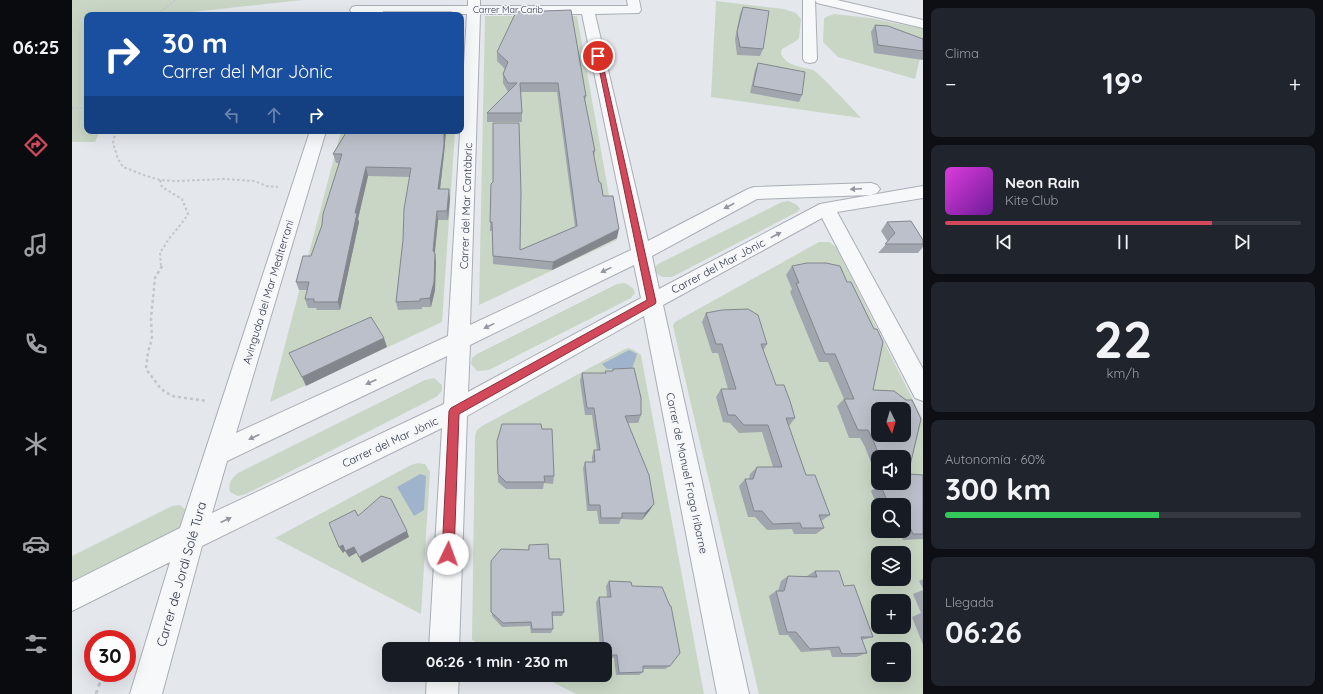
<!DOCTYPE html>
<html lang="es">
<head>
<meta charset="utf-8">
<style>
	:root { --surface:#171b24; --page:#20242c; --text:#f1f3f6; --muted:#9ea1a6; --line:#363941; --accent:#d1495b }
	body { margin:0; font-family:Quicksand,sans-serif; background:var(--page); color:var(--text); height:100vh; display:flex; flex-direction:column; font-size:15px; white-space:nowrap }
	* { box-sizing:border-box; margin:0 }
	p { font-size:13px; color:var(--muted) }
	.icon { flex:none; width:22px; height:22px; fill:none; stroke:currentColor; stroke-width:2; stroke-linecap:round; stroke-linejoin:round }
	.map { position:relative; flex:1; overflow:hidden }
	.details { display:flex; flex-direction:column; gap:8px; padding:8px; background:#0d0f14; width:400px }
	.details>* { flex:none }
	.top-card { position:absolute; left:12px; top:12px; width:380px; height:122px; border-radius:8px; box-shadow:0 4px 16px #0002; background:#1a4fa0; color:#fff; overflow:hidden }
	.needle { width:26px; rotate:175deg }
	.buttons { position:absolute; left:799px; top:402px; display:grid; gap:8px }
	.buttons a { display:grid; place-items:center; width:40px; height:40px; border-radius:8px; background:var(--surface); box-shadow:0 4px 16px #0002; font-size:20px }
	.speed { position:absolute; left:12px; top:630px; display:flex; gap:8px; font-size:20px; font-weight:700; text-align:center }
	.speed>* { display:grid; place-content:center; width:52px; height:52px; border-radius:50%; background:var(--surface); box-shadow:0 4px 16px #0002; line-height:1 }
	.speed .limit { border:6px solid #d22; background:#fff; color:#111 }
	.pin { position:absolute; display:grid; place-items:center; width:34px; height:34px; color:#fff; margin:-17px; border:2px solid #fff; border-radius:50%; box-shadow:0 1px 4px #0007 }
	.me { position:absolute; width:44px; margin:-22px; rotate:3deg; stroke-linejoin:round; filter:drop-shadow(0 0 3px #0008) }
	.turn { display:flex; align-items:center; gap:14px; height:84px; padding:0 12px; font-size:18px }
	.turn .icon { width:52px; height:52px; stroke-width:2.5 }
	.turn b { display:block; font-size:28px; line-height:34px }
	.lanes { display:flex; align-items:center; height:38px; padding:0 12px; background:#0003; justify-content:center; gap:20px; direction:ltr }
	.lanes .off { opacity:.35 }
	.big { font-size:30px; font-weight:700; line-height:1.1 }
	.details .card { flex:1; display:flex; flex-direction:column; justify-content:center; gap:6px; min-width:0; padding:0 14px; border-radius:8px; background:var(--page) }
	.details .dial { align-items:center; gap:0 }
	.dial b { font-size:52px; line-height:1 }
	.song { display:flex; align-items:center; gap:12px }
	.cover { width:48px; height:48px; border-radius:6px; background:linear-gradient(135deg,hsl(300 70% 55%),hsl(280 70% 35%)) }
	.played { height:4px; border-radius:2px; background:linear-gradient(90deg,var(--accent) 75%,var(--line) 75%) }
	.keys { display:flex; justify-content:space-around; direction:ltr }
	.heat { display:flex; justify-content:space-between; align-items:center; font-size:22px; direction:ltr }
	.charge { height:6px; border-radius:3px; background:linear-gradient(90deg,#34c759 60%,var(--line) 0) }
	.trip { position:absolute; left:310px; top:642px; width:230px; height:40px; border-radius:8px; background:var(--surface); box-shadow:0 4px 16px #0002; font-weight:700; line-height:40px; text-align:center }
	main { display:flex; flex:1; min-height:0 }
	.tabs { display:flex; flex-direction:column; width:72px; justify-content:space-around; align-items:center; background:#090b0e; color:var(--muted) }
	.tabs .icon { width:28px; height:28px }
	.tabs .current { color:var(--accent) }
	.tabs b { font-size:18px; color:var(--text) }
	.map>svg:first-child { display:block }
	.green { fill:#c9d6c5; fill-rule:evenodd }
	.water { fill:#9fb4cc }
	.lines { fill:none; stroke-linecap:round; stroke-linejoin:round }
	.minor-casing { stroke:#a9aeb7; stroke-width:2 }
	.path-far3 { stroke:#c2c5cb; stroke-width:1.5; stroke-dasharray:2 2; stroke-linecap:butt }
	.path-far2 { stroke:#c2c5cb; stroke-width:2; stroke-dasharray:2.5 2.5; stroke-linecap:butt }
	.path-far1 { stroke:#c2c5cb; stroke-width:2.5; stroke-dasharray:3 3; stroke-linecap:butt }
	.path { stroke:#c2c5cb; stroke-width:3; stroke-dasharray:4 4; stroke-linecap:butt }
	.minor { fill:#f7f8fa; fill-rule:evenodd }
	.wall { fill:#a1a5ae; fill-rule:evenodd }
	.shaded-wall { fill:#83868d }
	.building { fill:#bbc0ca; stroke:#83868d; fill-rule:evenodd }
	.oneway { fill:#9196a0 }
	.route { fill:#d1495b; stroke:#882f3b }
	.labels { text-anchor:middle; stroke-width:3; stroke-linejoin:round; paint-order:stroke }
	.far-street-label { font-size:9px; fill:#2b3445; stroke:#f4f6f9 }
	.street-label { font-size:11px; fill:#2b3445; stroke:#f4f6f9 }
	.near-street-label { font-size:13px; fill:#2b3445; stroke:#f4f6f9 }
</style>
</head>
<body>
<main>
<nav class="tabs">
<b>06:25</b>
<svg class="icon current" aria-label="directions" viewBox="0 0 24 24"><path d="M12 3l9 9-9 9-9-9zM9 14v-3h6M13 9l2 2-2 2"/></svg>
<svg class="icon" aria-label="music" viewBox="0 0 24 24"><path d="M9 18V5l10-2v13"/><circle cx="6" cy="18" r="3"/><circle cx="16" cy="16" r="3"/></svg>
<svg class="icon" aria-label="phone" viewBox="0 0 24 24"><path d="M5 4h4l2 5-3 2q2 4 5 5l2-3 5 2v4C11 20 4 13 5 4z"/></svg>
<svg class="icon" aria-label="climate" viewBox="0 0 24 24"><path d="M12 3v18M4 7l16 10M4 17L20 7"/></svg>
<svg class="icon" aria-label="car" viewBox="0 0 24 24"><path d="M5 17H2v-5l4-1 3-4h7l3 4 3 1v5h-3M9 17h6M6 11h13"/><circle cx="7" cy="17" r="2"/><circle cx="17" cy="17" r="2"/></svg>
<svg class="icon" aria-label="filters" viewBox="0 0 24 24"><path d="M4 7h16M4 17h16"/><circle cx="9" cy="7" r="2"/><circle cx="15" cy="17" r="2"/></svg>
</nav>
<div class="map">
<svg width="851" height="694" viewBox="0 0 851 694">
	<rect width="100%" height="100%" fill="#e4e7ec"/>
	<path class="green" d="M 0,0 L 231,0 L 93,15 L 15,15 L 15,131 L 28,131 L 23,142 L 0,142 Z
		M 644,1 L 712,9 L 724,13 L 729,19 L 727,38 L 724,41 L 710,49 L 709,54 C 716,67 728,66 741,70 C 747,73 782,110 789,118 L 639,97 Z
		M 762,14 L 798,18 L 851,29 L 851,46 L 843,79 L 766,57 L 751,42 L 752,19 L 754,17 Z
		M 413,16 L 505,16 L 545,240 L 407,305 Z
		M 269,131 L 383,131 L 370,322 L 198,402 Z
		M 717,201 L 725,205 L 728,209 L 725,212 L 600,277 L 590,277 L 583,272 L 583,267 L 586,264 L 710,202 Z
		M 747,242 L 757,242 L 764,247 L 851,420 L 851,694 L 687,694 L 611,370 L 601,326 L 603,322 ZM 806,409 L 832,409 L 832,435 L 806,435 ZM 806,457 L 832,457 L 832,483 L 806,483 ZM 806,505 L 832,505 L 832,531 L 806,531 ZM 806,553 L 832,553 L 832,579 L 806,579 ZM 806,601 L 832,601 L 832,627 L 806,627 ZM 806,649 L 832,649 L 832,675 L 806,675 Z
		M 553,283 L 561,288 L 563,293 L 559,298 L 417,370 L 405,371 L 399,364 L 400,358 L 405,354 L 545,284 Z
		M 556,348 L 562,350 L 569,355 L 632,694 L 504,694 L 467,675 L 533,675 L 533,649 L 416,649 L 400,640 L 403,436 L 405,430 L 410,426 L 551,350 Z
		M 362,378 L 370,385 L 370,391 L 364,397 L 174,494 L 166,496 L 158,492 C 156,483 159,479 166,473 L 353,380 Z
		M 346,463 L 353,464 L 358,472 L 349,614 L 203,538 L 339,465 Z
		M 108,505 L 115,511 L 113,522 L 107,529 L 0,583 L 0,556 L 100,506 Z"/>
	<path class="water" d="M 557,350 L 565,354 L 560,369 L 535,369 L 530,364 Z
		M 348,474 L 354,476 L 352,510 L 342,516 L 325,487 Z"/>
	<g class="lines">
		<g class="minor-casing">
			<path id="minor" d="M 396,0 L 408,0 L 408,6 L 556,6 L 555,0 L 567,0 L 569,10 L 567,13 L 523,14 L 576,241 L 676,189 L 682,187 L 799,183 L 805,185 L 808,189 L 805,193 L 799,195 L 851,186 L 851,198 L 765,212 L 851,369 L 851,401 L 843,398 L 750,218 L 591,305 L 677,694 L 645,694 L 572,316 L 395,416 L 387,649 L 357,649 L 370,428 L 130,546 L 90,694 L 58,694 L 98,562 L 0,611 L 0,582 L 108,528 L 238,131 L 254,131 L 164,433 L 376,336 L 395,14 L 284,14 L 280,13 L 278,10 L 280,7 L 284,6 L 396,6 ZM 408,14 L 510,14 L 559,250 L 398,325 ZM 799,195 L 748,204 L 587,289 L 580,256 L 685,199 ZM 562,265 L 569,298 L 396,392 L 398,345 ZM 375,356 L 372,404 L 140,513 L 155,461 Z
				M 731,0 L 765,0 L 851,20 L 851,28 L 745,3 L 743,0 L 745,59 L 743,62 L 738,63 L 733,62 L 731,59 Z
				M 355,675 L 387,675 L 386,694 L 354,694 Z"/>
		</g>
		<path class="path-far3" d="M 87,15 L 88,12 L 104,0
			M 0,108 L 15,108"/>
		<path class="path-far2" d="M 44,131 L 41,143 L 46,159 L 51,167 L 72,175 L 88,180 L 104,181 L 153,179 L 183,181 L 194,186 L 206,187
			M 88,180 L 90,187 L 110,199 L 116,214 C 111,222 106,228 100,235 C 95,240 93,247 88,252 L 89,267"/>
		<path class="path-far1" d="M 90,266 L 83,278 L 79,318 L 80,339 L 76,352 L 74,369 L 89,389 L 100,396 L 135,401"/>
		<path class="path" d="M 24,694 L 31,673"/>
		<use href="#minor" class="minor"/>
	</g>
	<path class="wall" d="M 671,7 L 691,49 L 688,56 L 665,55 L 663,39 L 668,14 Z
		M 803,25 L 851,39 L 851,60 L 802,53 L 799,32 Z
		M 425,52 L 514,96 L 513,101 L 523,151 L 522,156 L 527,182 L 545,238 L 480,270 L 421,264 L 420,231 L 418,231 L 419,184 L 448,250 L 503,227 L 485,92 L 449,92 L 450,113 L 450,122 L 415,122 L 415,113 L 437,92 L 436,92 L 431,83 L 431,74 L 433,69 L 425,61 Z
		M 686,63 L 730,95 L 727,102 L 678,93 L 683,70 Z
		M 275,131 L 374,131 L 372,154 L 368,189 L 378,198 L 376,220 L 366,220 L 363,253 L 364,262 L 363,290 L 359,307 L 350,307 L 350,309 L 326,310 L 324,302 L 338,177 L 296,176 L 286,219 L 287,222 L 268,310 L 245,310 L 244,308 L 236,308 L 233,299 L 235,290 L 227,290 L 224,282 L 239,256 L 250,225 L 267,163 L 264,163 L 261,154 Z
		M 815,222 L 851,240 L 851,247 L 846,253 L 806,253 L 816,242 L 809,231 Z
		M 735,263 L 754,263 L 768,266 L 775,282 L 779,282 L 802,329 L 805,329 L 811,342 L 801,390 L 822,391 L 834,400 L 840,400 L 849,419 L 836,474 L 851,475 L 851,539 L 831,540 L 827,531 L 832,531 L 832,505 L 806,505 L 806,508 L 799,491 L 807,485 L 807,483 L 832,483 L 832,457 L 806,457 L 806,481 L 793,447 L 788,438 L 777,438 L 765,406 L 772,399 L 756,362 L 747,362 L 718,292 L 720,289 L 714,275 L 720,266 ZM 806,409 L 832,409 L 832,435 L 806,435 Z
		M 634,313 L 695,344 L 691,351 L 704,385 L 723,418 L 717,426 L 734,475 L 758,515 L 749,521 L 752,528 L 744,534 L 722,534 L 720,529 L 695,530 L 683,517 L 676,517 L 667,486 L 673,479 L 677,479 L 678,474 L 685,467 L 701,467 L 690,432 L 667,433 L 658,423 L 651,422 L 644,397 L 649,389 L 656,389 L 646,353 L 640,353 L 630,322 Z
		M 541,369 L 569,415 L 566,423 L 556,423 L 578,510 L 570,520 L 549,519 L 547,524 L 527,524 L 525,511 L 515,511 L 511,468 L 513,462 L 520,462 L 520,457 L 522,450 L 525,450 L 520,415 L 513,415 L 508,381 L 510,373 L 533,373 L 533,371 L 540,371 Z
		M 470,429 L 482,476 L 481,484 L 472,483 L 471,489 L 434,489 L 426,482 L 425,441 Z
		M 457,545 L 477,559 L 492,612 L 490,616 L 480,616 L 481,629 L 479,633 L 459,633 L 458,626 L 430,627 L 420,616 L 419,561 L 456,550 Z
		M 743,571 L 772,586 L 801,637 L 790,640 L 795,653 L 784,657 L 760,657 L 758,650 L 729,652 L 716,635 L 707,635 L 697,596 L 704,591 L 706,591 L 709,581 L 716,576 L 735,576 Z
		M 851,579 L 851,589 L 847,581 Z
		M 537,581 L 560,586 L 598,666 L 593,669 L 571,669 L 571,672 L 567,675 L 544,675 L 542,658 L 533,658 L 533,649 L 528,649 L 524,602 L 527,597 L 535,597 L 534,586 Z
		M 851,590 L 851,645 L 840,617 L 849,613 L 841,594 Z"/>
	<path class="shaded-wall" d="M 372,131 L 374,131 L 372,154 L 367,198 L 366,189 Z
		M 294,167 L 296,176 L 286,219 L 287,222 L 268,310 L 266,302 L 283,213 Z
		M 377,189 L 378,198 L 376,220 L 375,211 Z
		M 365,211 L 366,220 L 362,259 L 361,251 Z
		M 547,229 L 545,238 L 480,270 L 481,262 Z
		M 363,253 L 364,262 L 363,290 L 359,307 L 358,298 Z
		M 312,338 L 315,347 L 234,386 L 230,377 Z
		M 582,504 L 578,510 L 570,520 L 573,513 Z
		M 335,531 L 337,537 L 290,563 L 287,557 Z
		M 271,545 L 282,547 L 286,552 L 277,557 L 273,551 L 271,553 L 267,547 Z"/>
	<path class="building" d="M 671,7 L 697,11 L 691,49 L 668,47 L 665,32 Z
		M 499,10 L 514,96 L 512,96 L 523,151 L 521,151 L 527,182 L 529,183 L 531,196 L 541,196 L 547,229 L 481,262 L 421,256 L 420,222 L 418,222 L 419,184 L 421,182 L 421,123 L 447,123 L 449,193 L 448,250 L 505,226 L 486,83 L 448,83 L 450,113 L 415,113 L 445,83 L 436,83 L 431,74 L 436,62 L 425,52 L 444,12 Z
		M 311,12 L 380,12 L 380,15 L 310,15 Z
		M 803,25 L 816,26 L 851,39 L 851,51 L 806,45 Z
		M 686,63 L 733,72 L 730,95 L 681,86 Z
		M 275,131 L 372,131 L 372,145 L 366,189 L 377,189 L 375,211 L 365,211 L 361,251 L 363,253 L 362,282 L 358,298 L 348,299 L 348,301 L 324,302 L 331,240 L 332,209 L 339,168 L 294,167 L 283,213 L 285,213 L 266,302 L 242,302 L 242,299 L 233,299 L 237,282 L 224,282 L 231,256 L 239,256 L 250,225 L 251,214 L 270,154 L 261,154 Z
		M 839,221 L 851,240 L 851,244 L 813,244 L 823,233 L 815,222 Z
		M 735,263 L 754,263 L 768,266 L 775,282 L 779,282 L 802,329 L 805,329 L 811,342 L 801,390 L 822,391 L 834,400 L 840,400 L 849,419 L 836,474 L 851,475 L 851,534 L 841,534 L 836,523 L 832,523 L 832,505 L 817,505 L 808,484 L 819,484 L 819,483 L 832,483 L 832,457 L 808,457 L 801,440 L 796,430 L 786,430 L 772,399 L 782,399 L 763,354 L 753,354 L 724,283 L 727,283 L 720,266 ZM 806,409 L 832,409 L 832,435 L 806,435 Z
		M 676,309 L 686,315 L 695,344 L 689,344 L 704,385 L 712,385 L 718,401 L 723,418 L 714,418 L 734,475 L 743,475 L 758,515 L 747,515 L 752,528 L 730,528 L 728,523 L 701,524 L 690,511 L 682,511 L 673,479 L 681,479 L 685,467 L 710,467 L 696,425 L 672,425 L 663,415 L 656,415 L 649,389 L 664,389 L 650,344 L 644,344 L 634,313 L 650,310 Z
		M 299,317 L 312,338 L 230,377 L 217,353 Z
		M 562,368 L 569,398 L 569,415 L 553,416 L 577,475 L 582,504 L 573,513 L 550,513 L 550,518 L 529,518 L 528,505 L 517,505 L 513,462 L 523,462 L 522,450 L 528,450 L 522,408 L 515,408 L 510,373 L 534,373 L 533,371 L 541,371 L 541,369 Z
		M 430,424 L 469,424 L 470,429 L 480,429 L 482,476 L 472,476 L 473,482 L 434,482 L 426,474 L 425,441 Z
		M 309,496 L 319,499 L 335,531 L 287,557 L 282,547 L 273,551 L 271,545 L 267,547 L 257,523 L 283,510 L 286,516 Z
		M 476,544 L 477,559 L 488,559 L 492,612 L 480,612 L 481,629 L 460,629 L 459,622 L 431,623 L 419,612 L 419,561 L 429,549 L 457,550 L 457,545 Z
		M 743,571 L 767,571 L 772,586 L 782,585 L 801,637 L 789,637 L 795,653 L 770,654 L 767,647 L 738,649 L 724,632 L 715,632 L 704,591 L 712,591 L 716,576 L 745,577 Z
		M 537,581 L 559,582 L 560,586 L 590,587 L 598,606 L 599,606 L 608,653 L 598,666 L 571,666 L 571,672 L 547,673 L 545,655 L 533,655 L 533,649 L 532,649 L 527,597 L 539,597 Z"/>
	<defs><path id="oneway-solid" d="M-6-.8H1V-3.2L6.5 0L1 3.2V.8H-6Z"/></defs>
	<g class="oneway">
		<use href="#oneway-solid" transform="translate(784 189) rotate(178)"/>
		<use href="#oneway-solid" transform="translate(657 206) rotate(152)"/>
		<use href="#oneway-solid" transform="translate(704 235) rotate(-28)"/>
		<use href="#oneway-solid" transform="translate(534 270) rotate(154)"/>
		<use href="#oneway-solid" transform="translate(417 326) rotate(154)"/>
		<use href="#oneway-solid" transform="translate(299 382) rotate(155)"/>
		<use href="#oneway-solid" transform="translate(182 437) rotate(155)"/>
		<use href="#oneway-solid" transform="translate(154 520) rotate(-25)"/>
	</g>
	<path class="route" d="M 524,54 L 529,56 L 584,302 L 583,304 L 387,414 L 382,554 L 380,558 L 376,560 L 372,558 L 370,554 L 377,411 L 379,408 L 575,300 Z"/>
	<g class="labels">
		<g class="far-street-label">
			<text x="436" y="13">Carrer Mar Carib</text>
		</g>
		<g class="street-label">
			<text transform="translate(394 206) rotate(-88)" y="4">Carrer del Mar Cantàbric</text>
			<text transform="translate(646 266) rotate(-28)" y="4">Carrer del Mar Jònic</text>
			<text transform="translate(196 292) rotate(-73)" y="4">Avinguda del Mar Mediterrani</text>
			<text transform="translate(318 442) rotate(-25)" y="4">Carrer del Mar Jònic</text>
			<text transform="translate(615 473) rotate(78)" y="4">Carrer de Manuel Fraga Iribarne</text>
		</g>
		<g class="near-street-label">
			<text transform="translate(109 574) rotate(-74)" y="5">Carrer de Jordi Solé Tura</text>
		</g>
	</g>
</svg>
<div class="buttons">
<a><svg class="needle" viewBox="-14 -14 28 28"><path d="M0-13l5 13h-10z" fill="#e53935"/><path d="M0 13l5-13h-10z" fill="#9ea1a6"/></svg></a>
<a><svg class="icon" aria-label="sound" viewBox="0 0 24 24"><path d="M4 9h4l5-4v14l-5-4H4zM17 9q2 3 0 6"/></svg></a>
<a><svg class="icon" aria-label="search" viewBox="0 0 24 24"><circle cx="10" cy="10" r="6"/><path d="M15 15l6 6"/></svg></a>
<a><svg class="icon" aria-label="layers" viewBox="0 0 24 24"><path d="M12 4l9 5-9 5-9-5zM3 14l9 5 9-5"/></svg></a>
<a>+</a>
<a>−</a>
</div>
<div class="speed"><div class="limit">30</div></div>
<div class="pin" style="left:526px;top:56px;background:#d93025"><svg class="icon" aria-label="arrive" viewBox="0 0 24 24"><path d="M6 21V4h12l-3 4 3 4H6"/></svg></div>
<svg class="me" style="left:376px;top:554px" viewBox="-20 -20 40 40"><circle r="19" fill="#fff"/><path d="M0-13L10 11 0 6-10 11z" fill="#d1495b"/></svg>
<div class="trip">06:26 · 1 min · 230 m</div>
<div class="top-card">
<div class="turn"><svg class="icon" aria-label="right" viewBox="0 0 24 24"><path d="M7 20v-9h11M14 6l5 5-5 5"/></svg><div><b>30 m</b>Carrer del Mar Jònic</div></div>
<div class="lanes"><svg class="icon off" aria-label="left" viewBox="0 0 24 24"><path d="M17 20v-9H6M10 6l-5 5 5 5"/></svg><svg class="icon off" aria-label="ahead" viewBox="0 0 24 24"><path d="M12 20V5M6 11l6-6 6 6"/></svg><svg class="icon" aria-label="right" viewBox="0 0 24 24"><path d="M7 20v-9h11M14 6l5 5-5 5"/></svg></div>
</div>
</div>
<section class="details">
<div class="card"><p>Clima</p>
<div class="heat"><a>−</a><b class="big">19°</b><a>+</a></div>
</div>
<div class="card">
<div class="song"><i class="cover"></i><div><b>Neon Rain</b><p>Kite Club</p></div></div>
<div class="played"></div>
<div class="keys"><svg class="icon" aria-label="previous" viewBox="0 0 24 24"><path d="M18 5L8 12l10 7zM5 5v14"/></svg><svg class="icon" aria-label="pause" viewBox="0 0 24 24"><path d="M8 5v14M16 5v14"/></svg><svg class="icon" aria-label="next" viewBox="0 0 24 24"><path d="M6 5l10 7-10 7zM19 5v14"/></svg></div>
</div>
<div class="card dial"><b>22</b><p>km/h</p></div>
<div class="card"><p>Autonomía · 60%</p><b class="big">300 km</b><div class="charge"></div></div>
<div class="card"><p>Llegada</p><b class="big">06:26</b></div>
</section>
</main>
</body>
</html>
